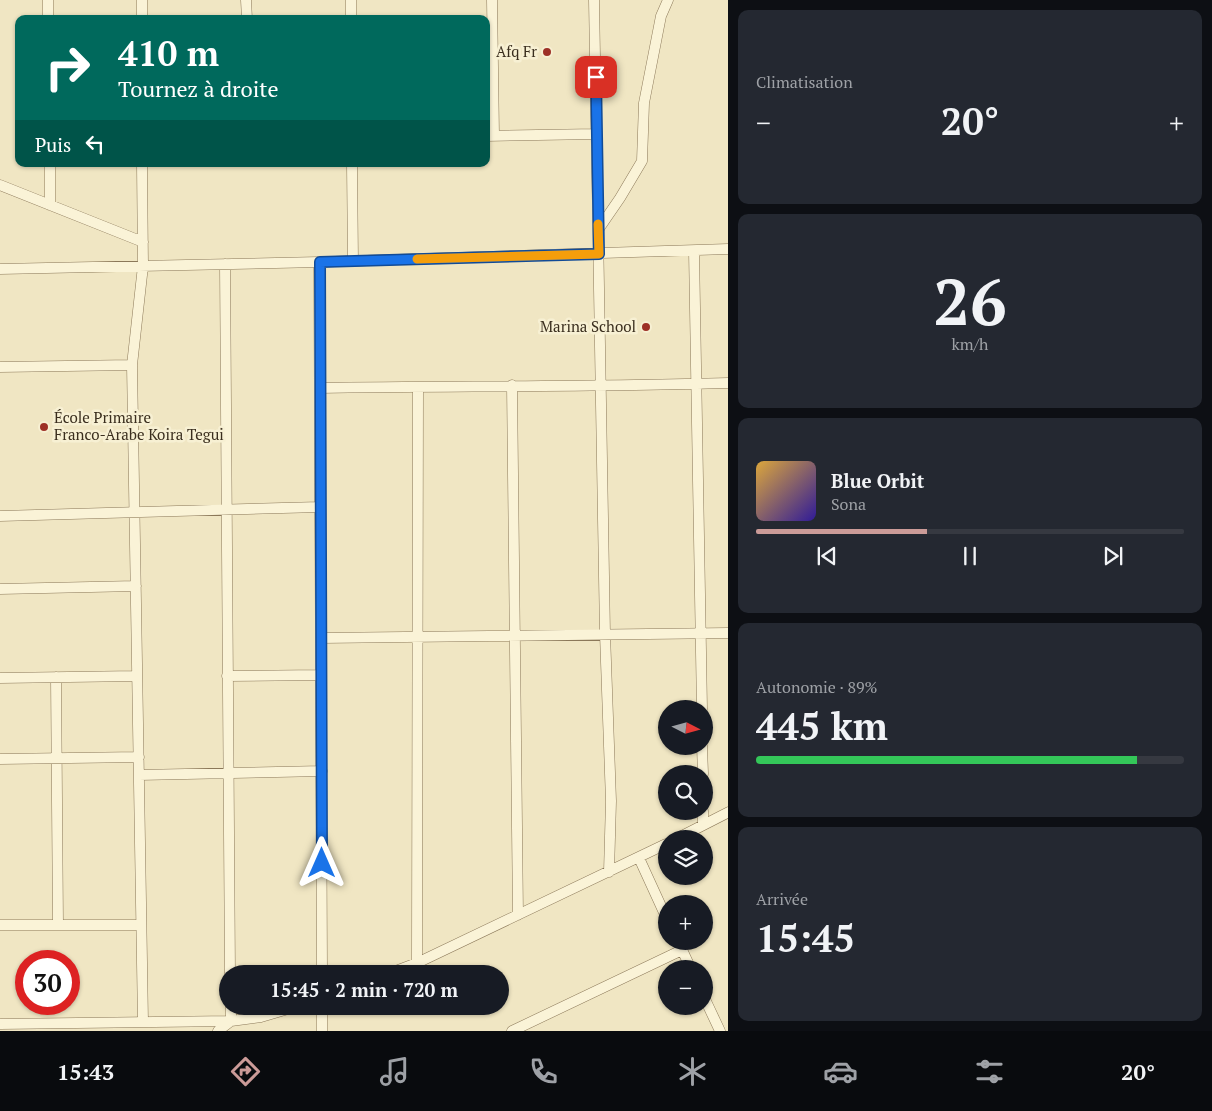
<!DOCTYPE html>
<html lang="fr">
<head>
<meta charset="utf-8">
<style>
	:root { --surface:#171b24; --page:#242831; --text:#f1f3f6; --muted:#9ea1a6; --line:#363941; --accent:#cb9b98 }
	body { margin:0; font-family:"PT Serif",serif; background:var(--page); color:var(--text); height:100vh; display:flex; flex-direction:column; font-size:19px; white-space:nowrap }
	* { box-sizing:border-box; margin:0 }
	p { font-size:16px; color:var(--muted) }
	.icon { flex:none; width:28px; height:28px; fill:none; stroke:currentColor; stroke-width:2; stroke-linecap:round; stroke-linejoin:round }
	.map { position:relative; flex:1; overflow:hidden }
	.panel { display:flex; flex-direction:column; gap:10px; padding:10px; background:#0d0f14; width:484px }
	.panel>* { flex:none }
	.hud { position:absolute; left:15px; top:15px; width:475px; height:152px; border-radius:10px; box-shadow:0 1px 4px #0004; background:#00695c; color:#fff; overflow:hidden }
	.needle { width:32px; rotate:96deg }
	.tools { position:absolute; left:658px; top:700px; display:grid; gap:10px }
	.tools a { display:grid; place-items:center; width:55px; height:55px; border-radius:50%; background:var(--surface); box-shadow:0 1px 4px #0004; font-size:25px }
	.speed { position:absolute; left:15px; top:950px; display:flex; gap:10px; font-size:25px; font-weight:700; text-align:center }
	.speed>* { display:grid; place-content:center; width:65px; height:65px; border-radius:50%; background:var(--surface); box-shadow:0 1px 4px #0004; line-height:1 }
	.speed .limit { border:8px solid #d22; background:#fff; color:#111 }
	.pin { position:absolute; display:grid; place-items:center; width:42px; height:42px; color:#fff; margin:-21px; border-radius:10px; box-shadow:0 2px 8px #0006 }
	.me { position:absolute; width:55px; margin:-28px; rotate:0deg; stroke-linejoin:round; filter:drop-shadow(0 0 4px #0008) }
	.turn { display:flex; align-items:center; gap:18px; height:105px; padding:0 20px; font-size:22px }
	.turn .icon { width:65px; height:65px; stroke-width:2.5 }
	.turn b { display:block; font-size:35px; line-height:42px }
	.then { display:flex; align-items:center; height:48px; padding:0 20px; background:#0003; gap:10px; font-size:19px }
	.big { font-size:38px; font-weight:600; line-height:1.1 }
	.panel .tile { flex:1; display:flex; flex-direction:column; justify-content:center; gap:8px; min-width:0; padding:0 18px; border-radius:10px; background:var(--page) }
	.panel .dial { align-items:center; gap:0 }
	.dial b { font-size:65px; line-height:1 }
	.song { display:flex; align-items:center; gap:15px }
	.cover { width:60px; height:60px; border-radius:8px; background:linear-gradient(135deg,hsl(40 70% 55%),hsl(250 70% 35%)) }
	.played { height:5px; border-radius:2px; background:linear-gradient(90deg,var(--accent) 40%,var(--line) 40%) }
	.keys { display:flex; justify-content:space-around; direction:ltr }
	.heat { display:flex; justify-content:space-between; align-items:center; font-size:28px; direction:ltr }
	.charge { height:8px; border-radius:4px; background:linear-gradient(90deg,#34c759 89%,var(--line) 0) }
	.trip { position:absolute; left:219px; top:965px; width:290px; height:50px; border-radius:25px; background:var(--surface); box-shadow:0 1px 4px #0004; font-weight:600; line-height:50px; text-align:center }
	.tab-bar { display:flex; height:80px; justify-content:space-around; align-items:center; background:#090b0e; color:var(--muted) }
	.tab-bar .icon { width:35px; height:35px }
	.tab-bar .current { color:var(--accent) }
	.tab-bar b { font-size:22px; color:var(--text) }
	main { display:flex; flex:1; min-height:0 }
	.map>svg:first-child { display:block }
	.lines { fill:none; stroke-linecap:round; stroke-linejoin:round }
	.minor-casing { stroke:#8b7859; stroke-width:11 }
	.minor { stroke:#faf3d7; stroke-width:10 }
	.route-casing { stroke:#114b97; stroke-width:12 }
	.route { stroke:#1a73e8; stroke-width:9 }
	.slow { stroke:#f59e0b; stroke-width:9 }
	.poi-dot { fill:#9d3026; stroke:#f7f0d3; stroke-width:2 }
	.labels { text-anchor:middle; stroke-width:5; stroke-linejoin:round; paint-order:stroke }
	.poi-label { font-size:15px; fill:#3a2e1e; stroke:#f7f0d3; text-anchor:end }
</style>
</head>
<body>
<main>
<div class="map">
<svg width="729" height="1031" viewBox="0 0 729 1031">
	<rect width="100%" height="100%" fill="#f0e6c3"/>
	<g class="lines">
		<g class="minor-casing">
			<path id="minor" d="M 48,0 L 48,19
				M 142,0 L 142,19
				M 246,0 L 247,19
				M 351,0 L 351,19
				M 492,0 L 494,135
				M 594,0 L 605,634 L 611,801 L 609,872
				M 486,136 L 596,134
				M 50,164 L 50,205
				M 142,164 L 143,266 L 132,365 L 143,1022
				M 352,164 L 353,261
				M 0,185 L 143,242
				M 598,230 L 620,198 L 642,161 L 644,103 L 661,16 L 668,0
				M 694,251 L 702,709
				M 319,262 L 322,974
				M 225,264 L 230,974
				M 0,269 L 319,262 L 729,249
				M 0,367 L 132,365
				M 512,385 L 518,915
				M 320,388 C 456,386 592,387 729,383
				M 0,516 L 320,507
				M 0,589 L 136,586
				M 321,638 L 729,633
				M 227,676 L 321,675
				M 56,677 L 58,925
				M 0,678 L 137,676
				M 702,746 L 703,774
				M 0,759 L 139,757
				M 139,775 L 322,771
				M 703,811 L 703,825
				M 676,839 L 729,812
				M 639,858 L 666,917
				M 0,925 L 141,925
				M 678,941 L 691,969
				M 417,963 L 418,387
				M 388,974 L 417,963 L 666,844
				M 704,997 L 720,1031
				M 322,1006 L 322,1031
				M 0,1024 L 231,1021 L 261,1017 L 298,1006
				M 218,1031 L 231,1021 L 231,1006
				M 512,1031 L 682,950"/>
		</g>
		<use href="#minor" class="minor"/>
	</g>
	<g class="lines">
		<g class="route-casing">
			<path id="route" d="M 322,863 L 320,262 L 599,254 L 596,77"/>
		</g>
		<use href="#route" class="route"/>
		<path class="slow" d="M 417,259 L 599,254 L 598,224"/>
	</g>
	<g class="poi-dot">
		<circle cx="547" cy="52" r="5"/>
		<circle cx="646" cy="327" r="5"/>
		<circle cx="44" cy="427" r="5"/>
	</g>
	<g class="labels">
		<g class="poi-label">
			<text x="537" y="57">Afq Fr</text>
			<text x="636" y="332">Marina School</text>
			<text x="54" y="423" text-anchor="start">École Primaire<tspan x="54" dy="17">Franco-Arabe Koira Tegui</tspan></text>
		</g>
	</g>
</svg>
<div class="tools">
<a><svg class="needle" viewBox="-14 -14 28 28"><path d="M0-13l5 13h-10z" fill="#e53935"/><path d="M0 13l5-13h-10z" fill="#9ea1a6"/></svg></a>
<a><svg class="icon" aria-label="search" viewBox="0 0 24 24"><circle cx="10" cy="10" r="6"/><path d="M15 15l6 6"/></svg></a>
<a><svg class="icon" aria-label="layers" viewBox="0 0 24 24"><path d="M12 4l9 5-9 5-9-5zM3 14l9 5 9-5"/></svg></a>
<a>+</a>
<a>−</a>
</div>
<div class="speed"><div class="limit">30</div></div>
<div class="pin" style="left:596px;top:77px;background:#d93025"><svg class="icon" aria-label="arrive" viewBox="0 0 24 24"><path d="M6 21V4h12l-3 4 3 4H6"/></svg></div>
<svg class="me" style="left:322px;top:863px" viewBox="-20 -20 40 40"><path d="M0-17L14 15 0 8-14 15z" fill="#1a73e8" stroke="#fff" stroke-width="4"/></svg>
<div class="trip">15:45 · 2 min · 720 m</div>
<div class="hud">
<div class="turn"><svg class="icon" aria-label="right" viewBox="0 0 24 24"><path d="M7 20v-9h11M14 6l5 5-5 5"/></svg><div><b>410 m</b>Tournez à droite</div></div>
<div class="then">Puis<svg class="icon" aria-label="left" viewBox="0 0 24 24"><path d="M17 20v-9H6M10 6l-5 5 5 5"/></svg></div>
</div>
</div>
<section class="panel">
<div class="tile"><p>Climatisation</p>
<div class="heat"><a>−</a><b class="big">20°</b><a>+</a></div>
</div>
<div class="tile dial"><b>26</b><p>km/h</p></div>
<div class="tile">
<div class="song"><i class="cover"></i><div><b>Blue Orbit</b><p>Sona</p></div></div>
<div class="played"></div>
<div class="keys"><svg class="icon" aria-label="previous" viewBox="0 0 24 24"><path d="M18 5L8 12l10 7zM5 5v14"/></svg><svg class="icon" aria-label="pause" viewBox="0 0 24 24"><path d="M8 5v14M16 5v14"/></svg><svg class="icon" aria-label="next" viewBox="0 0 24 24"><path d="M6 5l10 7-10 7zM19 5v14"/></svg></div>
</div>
<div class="tile"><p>Autonomie · 89%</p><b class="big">445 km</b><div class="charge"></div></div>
<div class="tile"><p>Arrivée</p><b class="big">15:45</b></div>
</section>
</main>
<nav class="tab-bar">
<b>15:43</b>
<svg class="icon current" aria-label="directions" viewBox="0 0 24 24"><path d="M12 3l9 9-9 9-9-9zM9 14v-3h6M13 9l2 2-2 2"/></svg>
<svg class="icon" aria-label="music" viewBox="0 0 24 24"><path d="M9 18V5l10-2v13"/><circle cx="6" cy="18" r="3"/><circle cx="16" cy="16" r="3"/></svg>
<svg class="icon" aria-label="phone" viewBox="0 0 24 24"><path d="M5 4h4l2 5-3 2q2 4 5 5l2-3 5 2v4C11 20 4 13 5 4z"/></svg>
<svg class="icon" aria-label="climate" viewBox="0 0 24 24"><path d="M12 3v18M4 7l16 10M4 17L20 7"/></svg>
<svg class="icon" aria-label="car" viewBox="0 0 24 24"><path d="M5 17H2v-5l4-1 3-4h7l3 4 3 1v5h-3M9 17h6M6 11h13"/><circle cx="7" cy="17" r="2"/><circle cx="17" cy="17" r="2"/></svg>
<svg class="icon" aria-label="filters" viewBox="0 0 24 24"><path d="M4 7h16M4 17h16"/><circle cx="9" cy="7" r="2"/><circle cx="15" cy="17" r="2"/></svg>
<b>20°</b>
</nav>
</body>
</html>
